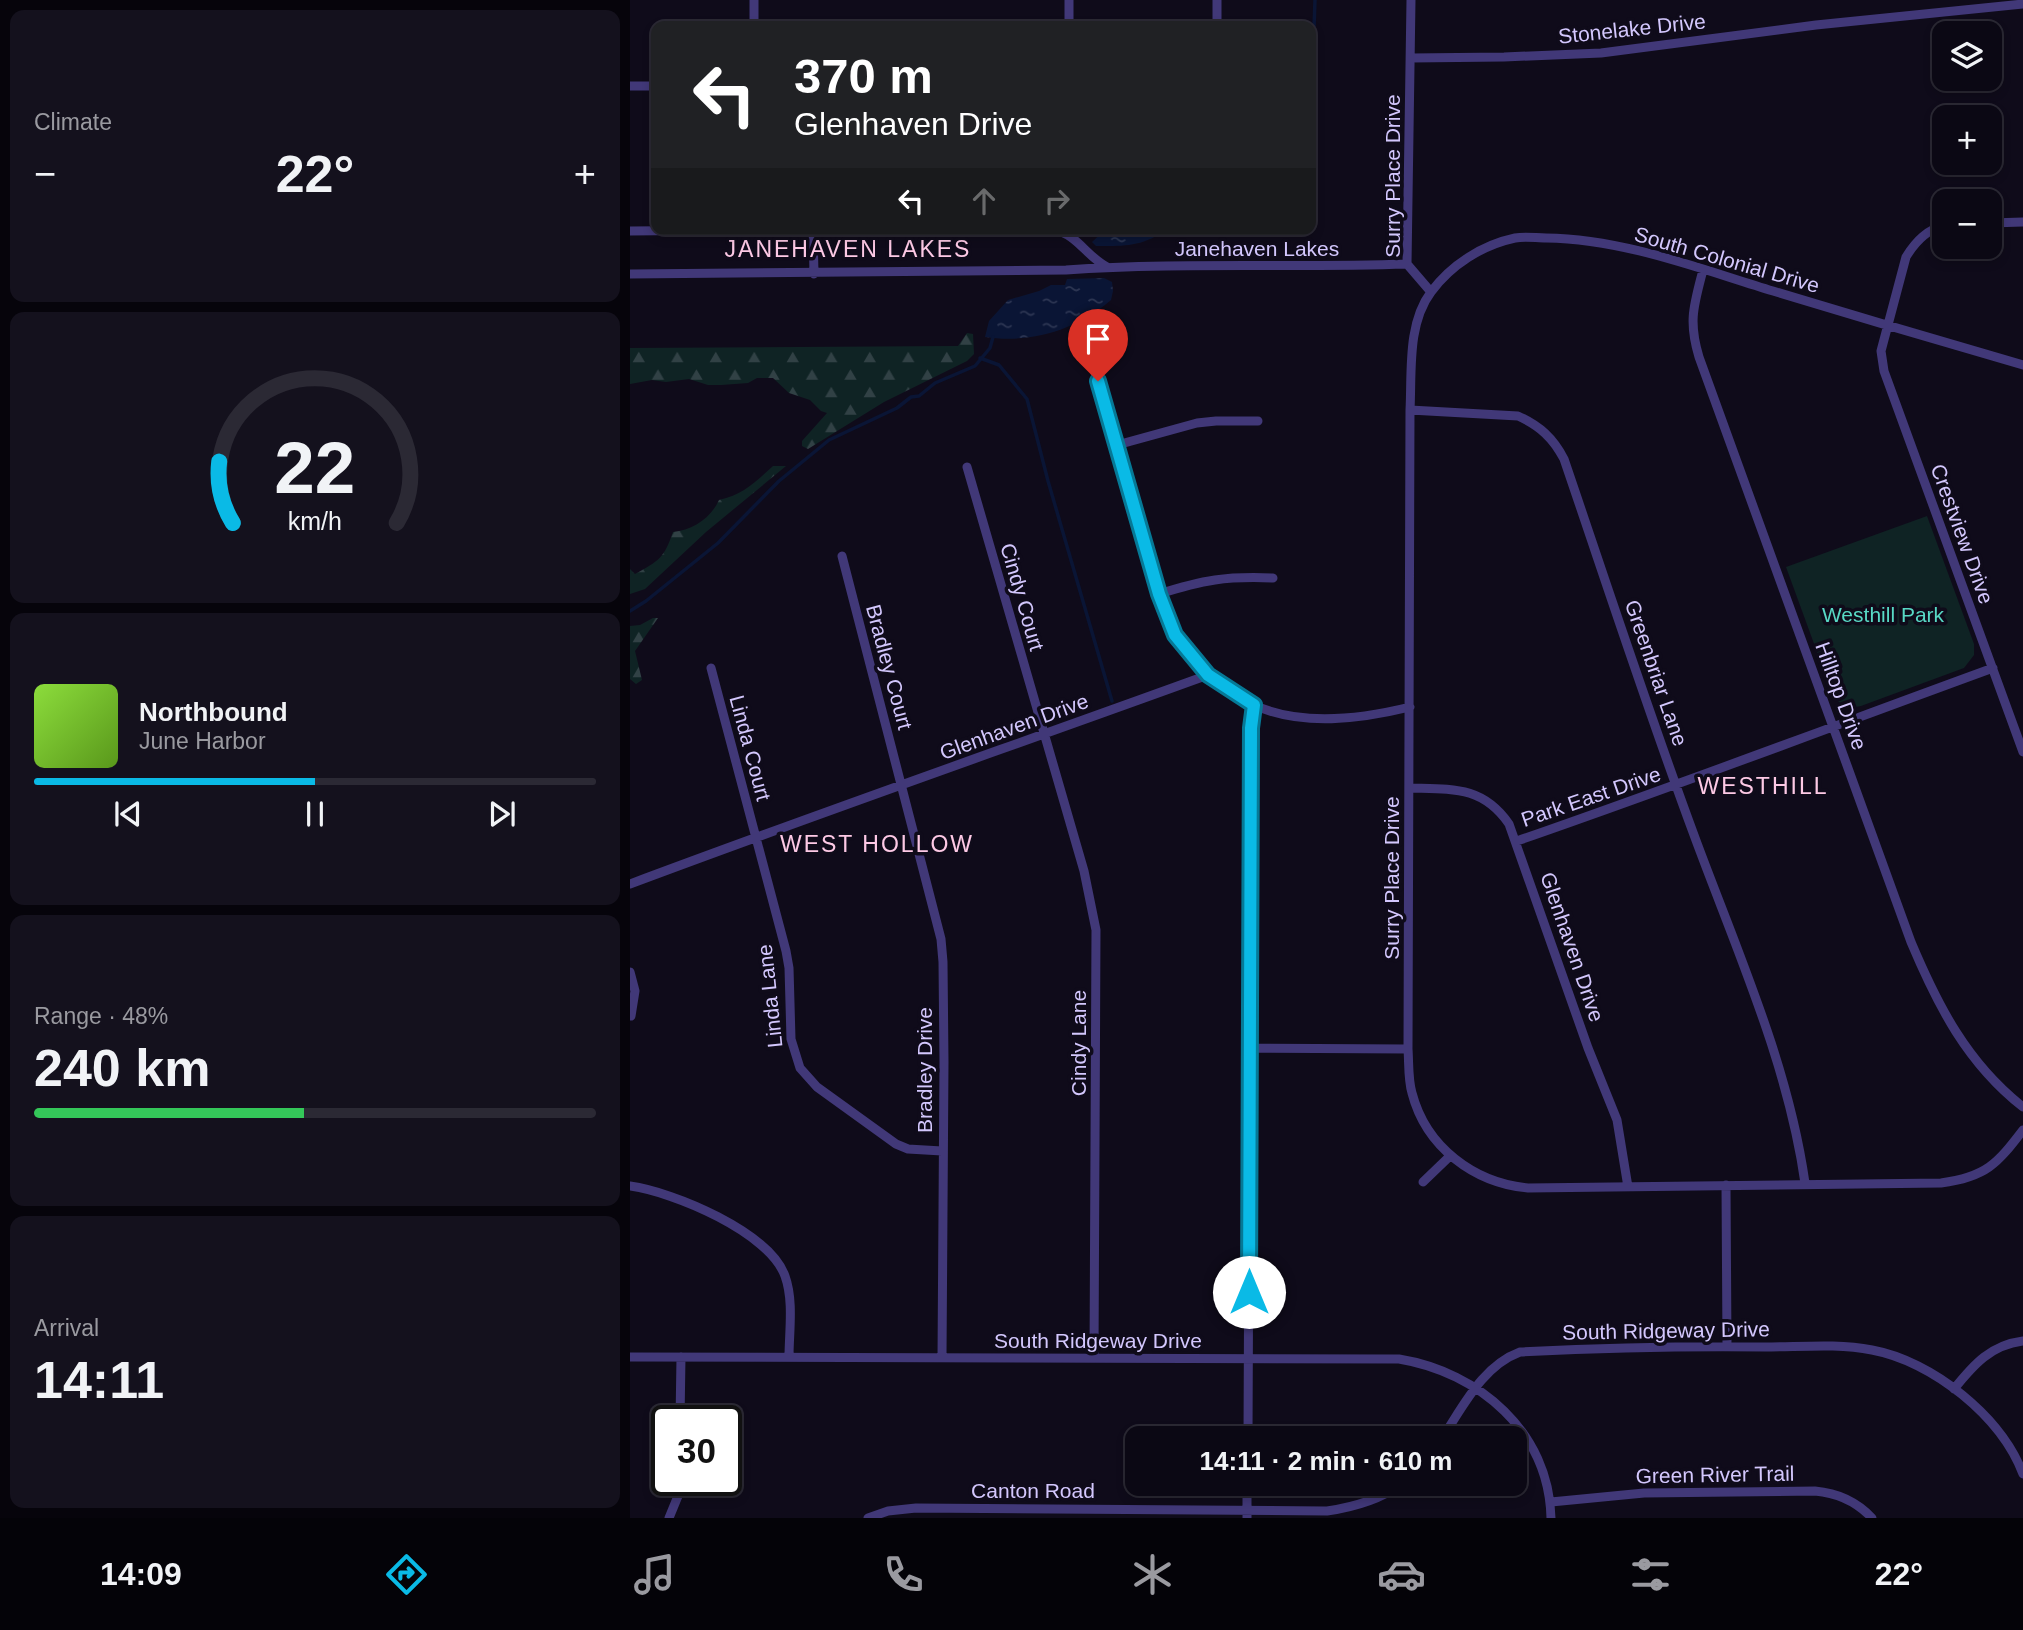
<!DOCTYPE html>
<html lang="en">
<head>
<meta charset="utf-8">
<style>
	:root { --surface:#0b0814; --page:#14111d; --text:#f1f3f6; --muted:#9a9aa0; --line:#2b2934; --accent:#0abae6 }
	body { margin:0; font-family:Arial,sans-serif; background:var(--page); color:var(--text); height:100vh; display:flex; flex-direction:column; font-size:26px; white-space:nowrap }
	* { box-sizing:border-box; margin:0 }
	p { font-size:23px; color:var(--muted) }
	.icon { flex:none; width:38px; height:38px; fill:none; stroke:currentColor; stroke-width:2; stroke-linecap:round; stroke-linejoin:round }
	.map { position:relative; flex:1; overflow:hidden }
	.details { display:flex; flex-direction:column; gap:10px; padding:10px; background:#06040b; width:630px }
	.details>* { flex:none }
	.top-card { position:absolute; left:21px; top:21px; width:665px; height:214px; border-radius:14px; box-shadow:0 4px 10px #0003,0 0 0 2px var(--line); background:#202124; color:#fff; overflow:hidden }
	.fabs { position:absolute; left:1302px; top:21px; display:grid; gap:14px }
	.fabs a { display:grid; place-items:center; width:70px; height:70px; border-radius:14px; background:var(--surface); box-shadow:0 4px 10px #0003,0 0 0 2px var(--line); font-size:35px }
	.speed { position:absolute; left:21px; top:1405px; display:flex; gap:14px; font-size:35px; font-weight:700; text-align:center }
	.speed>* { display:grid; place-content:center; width:91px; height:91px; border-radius:50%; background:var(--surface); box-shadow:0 4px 10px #0003,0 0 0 2px var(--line); line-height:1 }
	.speed .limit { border:4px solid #111; border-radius:10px; background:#fff; color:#111 }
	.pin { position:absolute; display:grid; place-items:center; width:60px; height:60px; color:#fff; margin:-72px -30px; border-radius:50% 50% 50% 0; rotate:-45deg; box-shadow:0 0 7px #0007 }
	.pin .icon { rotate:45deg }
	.me { position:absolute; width:77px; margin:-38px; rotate:0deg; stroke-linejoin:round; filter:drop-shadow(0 0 5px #0008) }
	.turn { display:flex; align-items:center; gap:24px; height:147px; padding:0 28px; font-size:32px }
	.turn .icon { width:91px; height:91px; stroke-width:2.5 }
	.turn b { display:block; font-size:49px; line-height:60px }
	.lanes { display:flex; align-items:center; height:66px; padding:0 28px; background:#0003; justify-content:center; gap:35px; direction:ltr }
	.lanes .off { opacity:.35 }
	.big { font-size:52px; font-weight:600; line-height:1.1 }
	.details .tile { flex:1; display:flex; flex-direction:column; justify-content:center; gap:10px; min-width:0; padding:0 24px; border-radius:14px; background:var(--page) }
	.details .dial { align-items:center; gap:0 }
	.dial svg { height:182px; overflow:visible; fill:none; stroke:var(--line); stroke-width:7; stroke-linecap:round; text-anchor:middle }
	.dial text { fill:var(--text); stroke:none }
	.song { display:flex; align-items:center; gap:21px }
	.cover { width:84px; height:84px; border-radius:10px; background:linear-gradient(135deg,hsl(90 70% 55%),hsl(90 70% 35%)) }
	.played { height:7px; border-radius:4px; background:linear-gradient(90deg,var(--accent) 50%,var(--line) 50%) }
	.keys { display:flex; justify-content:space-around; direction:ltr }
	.heat { display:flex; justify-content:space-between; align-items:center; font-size:38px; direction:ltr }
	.charge { height:10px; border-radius:5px; background:linear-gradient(90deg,#34c759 48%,var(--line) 0) }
	.trip { position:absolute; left:495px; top:1426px; width:402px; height:70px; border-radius:14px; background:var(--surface); box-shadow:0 4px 10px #0003,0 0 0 2px var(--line); font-weight:600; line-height:70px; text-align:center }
	.menu { display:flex; height:112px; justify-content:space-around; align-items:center; background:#040308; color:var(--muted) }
	.menu .icon { width:49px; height:49px }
	.menu .current { color:var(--accent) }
	.menu b { font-size:32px; color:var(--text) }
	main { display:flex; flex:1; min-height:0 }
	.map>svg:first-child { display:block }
	.forest { fill:url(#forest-firs) }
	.park { fill:#0f2324 }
	.water { fill:url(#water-ripples) }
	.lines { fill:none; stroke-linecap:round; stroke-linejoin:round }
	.stream { stroke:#0a1535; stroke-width:3.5 }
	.street { stroke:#413878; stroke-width:9 }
	.route-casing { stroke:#067996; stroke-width:18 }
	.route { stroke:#0abae6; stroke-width:12 }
	.labels { text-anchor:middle; stroke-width:7; stroke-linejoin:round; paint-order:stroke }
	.street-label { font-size:21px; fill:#d3c7fd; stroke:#0f0b1a }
	.park-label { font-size:21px; fill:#58d8c5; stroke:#0f0b1a }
	.neighbourhood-label { font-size:23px; letter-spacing:2px; fill:#fdc9e5; stroke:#0f0b1a }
</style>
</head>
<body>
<main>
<section class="details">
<div class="tile"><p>Climate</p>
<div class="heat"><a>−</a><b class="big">22°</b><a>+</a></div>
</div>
<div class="tile dial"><svg viewBox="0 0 100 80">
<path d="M14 69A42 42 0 1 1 86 69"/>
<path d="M14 69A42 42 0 0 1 8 42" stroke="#0abae6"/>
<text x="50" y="56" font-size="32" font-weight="700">22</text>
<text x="50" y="72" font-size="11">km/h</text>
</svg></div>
<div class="tile">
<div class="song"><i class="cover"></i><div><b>Northbound</b><p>June Harbor</p></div></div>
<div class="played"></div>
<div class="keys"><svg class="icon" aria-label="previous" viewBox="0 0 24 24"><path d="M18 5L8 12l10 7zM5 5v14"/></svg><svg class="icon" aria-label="pause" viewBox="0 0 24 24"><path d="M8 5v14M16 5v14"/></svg><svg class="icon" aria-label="next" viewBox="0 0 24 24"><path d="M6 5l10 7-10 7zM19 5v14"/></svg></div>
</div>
<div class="tile"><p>Range · 48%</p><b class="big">240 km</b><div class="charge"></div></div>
<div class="tile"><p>Arrival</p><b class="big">14:11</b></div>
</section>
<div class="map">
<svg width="1393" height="1518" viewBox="0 0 1393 1518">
	<defs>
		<pattern id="forest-firs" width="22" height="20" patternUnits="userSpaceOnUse" patternTransform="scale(1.75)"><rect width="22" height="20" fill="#0f2324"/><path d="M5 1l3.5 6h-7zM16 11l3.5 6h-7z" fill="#314145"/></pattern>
		<pattern id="water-ripples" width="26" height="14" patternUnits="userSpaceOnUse" patternTransform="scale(1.75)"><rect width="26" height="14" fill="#0a1535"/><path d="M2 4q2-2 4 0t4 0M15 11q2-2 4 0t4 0" fill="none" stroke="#2d3653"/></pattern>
	</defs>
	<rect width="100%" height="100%" fill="#0f0b1a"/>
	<path class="forest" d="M 337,333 L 343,334 L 344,354 L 337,361 L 254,402 L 178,449 L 172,446 L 172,441 L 197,413 L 191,411 L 180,400 L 159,393 L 143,378 L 127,378 L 118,383 L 91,385 L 78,385 L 59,379 L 36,382 L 22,380 L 0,384 L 0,348 L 328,346 Z
		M 143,466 L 156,466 L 76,532 L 15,589 L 0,594 L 0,569 L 5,574 C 29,561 34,558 43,532 C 63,530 81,518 89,500 C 114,494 124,483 143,466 Z
		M 23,618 L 28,618 L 5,651 L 12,680 L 6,684 L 0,679 L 0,626 L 10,625 Z"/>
	<path class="park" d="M 1297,516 L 1344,644 L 1344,655 L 1334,668 L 1231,706 C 1217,709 1209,705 1202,693 L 1156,567 Z"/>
	<path class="water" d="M 476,229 L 537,229 C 513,247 494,246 466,246 L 462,242 Z
		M 474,278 L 482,282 L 483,291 L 481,300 C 446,330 401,344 355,337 L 359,321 L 378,300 L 409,291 L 421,285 L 435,285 L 437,279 Z"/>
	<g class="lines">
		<path class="stream" d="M 681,111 L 685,0
			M 350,358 L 369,365 L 397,399 L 418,481 L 482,701
			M 0,611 L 16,601 L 88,543 L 149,481 L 199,440 L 267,408 L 281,397 L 289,396 L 305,383 L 345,366 L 360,348 L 363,337"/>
		<path class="street" d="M 124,0 L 124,26
			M 439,0 L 439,26
			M 587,0 L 587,26
			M 781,0 L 777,264 L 801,292
			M 781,58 L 874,57 L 971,53 L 1186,25 L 1393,4
			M 0,86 L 26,86
			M 1360,223 L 1393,222
			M 1314,225 C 1296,230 1285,242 1276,257 L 1251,351 L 1254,371 L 1393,752
			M 423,229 C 448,235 455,255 477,267
			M 183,230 L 184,274
			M 0,231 L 212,229
			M 1073,270 C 1064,305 1058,321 1069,357 L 1281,942 C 1308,1006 1337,1063 1393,1107
			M 0,274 L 436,270 C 549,262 664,268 777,264
			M 461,359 L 529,594 L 545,635 L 578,675
			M 1393,365 C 1310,341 1226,316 1143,291 C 1070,269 994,239 916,238 C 906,238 895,236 885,238 C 852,245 821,265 801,292 C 777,324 782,372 780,410 L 778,1049 C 779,1063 778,1080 782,1093 C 796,1147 844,1183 898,1188 L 1311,1183 C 1356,1177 1367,1164 1393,1130
			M 780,410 L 888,416 C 910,426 923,438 934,459 C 977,585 1018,711 1064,835 C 1106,949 1158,1063 1175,1183
			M 487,445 L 567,423 L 586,421 L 628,421
			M 337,467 L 454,871 L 466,930 L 464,1358
			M 212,556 L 311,939 L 313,962 L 314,1062 L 312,1358
			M 529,594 C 573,580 596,576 643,578
			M 81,668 L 156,951 L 159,968 L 161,1039 L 170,1068 L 187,1087 L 266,1144 L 278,1149 L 312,1151
			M 781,788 C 822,789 853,786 879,824 L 958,1048 L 987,1120 L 998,1187
			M 887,841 C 1046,786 1204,726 1363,668
			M 0,884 C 192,812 385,745 578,675 C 592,686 607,697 624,705 C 672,727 731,719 780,707
			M 0,972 L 5,991 L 1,1016
			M 619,1048 L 778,1049
			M 793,1182 L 820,1156
			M 1096,1185 L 1097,1346
			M 0,1186 C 44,1192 139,1232 155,1276 C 164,1301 159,1332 159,1357
			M 0,1357 L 769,1359 C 849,1372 919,1432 921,1518
			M 1324,1389 C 1344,1364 1361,1345 1393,1341
			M 50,1421 L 51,1357
			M 618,1438 L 621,728 L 624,705
			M 812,1438 C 833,1407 852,1366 890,1352 C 971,1348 1053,1346 1135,1347 C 1170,1347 1207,1343 1242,1350 C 1302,1361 1371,1416 1393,1474
			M 921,1502 L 1014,1493 L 1185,1491 C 1208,1493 1226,1501 1242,1518
			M 39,1518 L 48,1496 L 50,1480
			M 238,1518 L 258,1511 L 286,1508 L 697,1511 C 725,1507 749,1500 772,1484
			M 617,1518 L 617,1484"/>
	</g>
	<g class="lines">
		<g class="route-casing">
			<path id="route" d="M 468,381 L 529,594 L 545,635 L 578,675 L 624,705 L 621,728 L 619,1292"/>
		</g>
		<use href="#route" class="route"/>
	</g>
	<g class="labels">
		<g class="street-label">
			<text transform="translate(1002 29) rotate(-6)" y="7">Stonelake Drive</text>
			<text transform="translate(763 176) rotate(-90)" y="7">Surry Place Drive</text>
			<text x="627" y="256">Janehaven Lakes</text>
			<text transform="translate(1097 260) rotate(16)" y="7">South Colonial Drive</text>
			<text transform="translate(1332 534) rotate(70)" y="7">Crestview Drive</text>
			<text transform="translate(392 597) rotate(74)" y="7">Cindy Court</text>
			<text transform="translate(259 667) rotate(75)" y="7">Bradley Court</text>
			<text transform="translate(1026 673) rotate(71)" y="7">Greenbriar Lane</text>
			<text transform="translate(1211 696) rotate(70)" y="7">Hilltop Drive</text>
			<text transform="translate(384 727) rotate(-20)" y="7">Glenhaven Drive</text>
			<text transform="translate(120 748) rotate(75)" y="7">Linda Court</text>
			<text transform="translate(961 797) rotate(-19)" y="7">Park East Drive</text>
			<text transform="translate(762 878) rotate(-90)" y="7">Surry Place Drive</text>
			<text transform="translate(942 947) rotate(71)" y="7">Glenhaven Drive</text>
			<text transform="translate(140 996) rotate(-96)" y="7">Linda Lane</text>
			<text transform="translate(449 1043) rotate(-90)" y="7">Cindy Lane</text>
			<text transform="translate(295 1070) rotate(-90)" y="7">Bradley Drive</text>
			<text transform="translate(1036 1331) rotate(-1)" y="7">South Ridgeway Drive</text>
			<text x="468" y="1348">South Ridgeway Drive</text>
			<text transform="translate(1085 1475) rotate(-1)" y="7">Green River Trail</text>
			<text x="403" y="1498">Canton Road</text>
		</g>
		<g class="park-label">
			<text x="1253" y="622">Westhill Park</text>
		</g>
		<g class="neighbourhood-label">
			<text x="218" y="257">JANEHAVEN LAKES</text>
			<text x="1133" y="794">WESTHILL</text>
			<text x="247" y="852">WEST HOLLOW</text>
		</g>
	</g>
</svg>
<div class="fabs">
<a><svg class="icon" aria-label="layers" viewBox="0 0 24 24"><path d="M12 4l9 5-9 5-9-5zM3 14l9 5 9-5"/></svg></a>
<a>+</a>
<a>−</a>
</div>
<div class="speed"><div class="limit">30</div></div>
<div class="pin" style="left:468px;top:381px;background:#d93025"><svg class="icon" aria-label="arrive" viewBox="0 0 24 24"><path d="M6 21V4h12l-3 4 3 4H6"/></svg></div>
<svg class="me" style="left:619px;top:1292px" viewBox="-20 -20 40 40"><circle r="19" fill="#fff"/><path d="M0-13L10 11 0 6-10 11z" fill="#0abae6"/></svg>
<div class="trip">14:11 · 2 min · 610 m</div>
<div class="top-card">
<div class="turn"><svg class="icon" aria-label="left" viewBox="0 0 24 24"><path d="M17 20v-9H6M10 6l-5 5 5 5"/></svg><div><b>370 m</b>Glenhaven Drive</div></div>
<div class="lanes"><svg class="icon" aria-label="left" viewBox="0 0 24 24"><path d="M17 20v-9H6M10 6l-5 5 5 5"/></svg><svg class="icon off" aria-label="ahead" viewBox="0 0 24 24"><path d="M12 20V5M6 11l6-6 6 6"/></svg><svg class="icon off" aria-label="right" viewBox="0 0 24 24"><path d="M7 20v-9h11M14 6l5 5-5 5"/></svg></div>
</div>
</div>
</main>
<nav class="menu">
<b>14:09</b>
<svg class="icon current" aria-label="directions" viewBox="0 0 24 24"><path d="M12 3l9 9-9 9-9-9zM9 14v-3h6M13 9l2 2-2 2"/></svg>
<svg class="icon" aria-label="music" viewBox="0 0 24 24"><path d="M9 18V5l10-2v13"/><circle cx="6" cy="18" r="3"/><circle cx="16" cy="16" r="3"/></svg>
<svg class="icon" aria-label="phone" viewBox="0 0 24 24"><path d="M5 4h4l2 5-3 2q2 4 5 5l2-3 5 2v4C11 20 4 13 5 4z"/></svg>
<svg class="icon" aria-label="climate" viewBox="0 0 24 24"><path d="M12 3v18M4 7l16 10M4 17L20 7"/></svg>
<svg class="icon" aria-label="car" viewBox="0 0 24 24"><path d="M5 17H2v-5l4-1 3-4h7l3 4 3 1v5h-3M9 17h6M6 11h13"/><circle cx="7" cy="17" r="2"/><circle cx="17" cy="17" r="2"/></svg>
<svg class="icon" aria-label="filters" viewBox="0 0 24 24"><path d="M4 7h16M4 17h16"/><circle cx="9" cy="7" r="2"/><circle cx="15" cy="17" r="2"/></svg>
<b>22°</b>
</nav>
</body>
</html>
